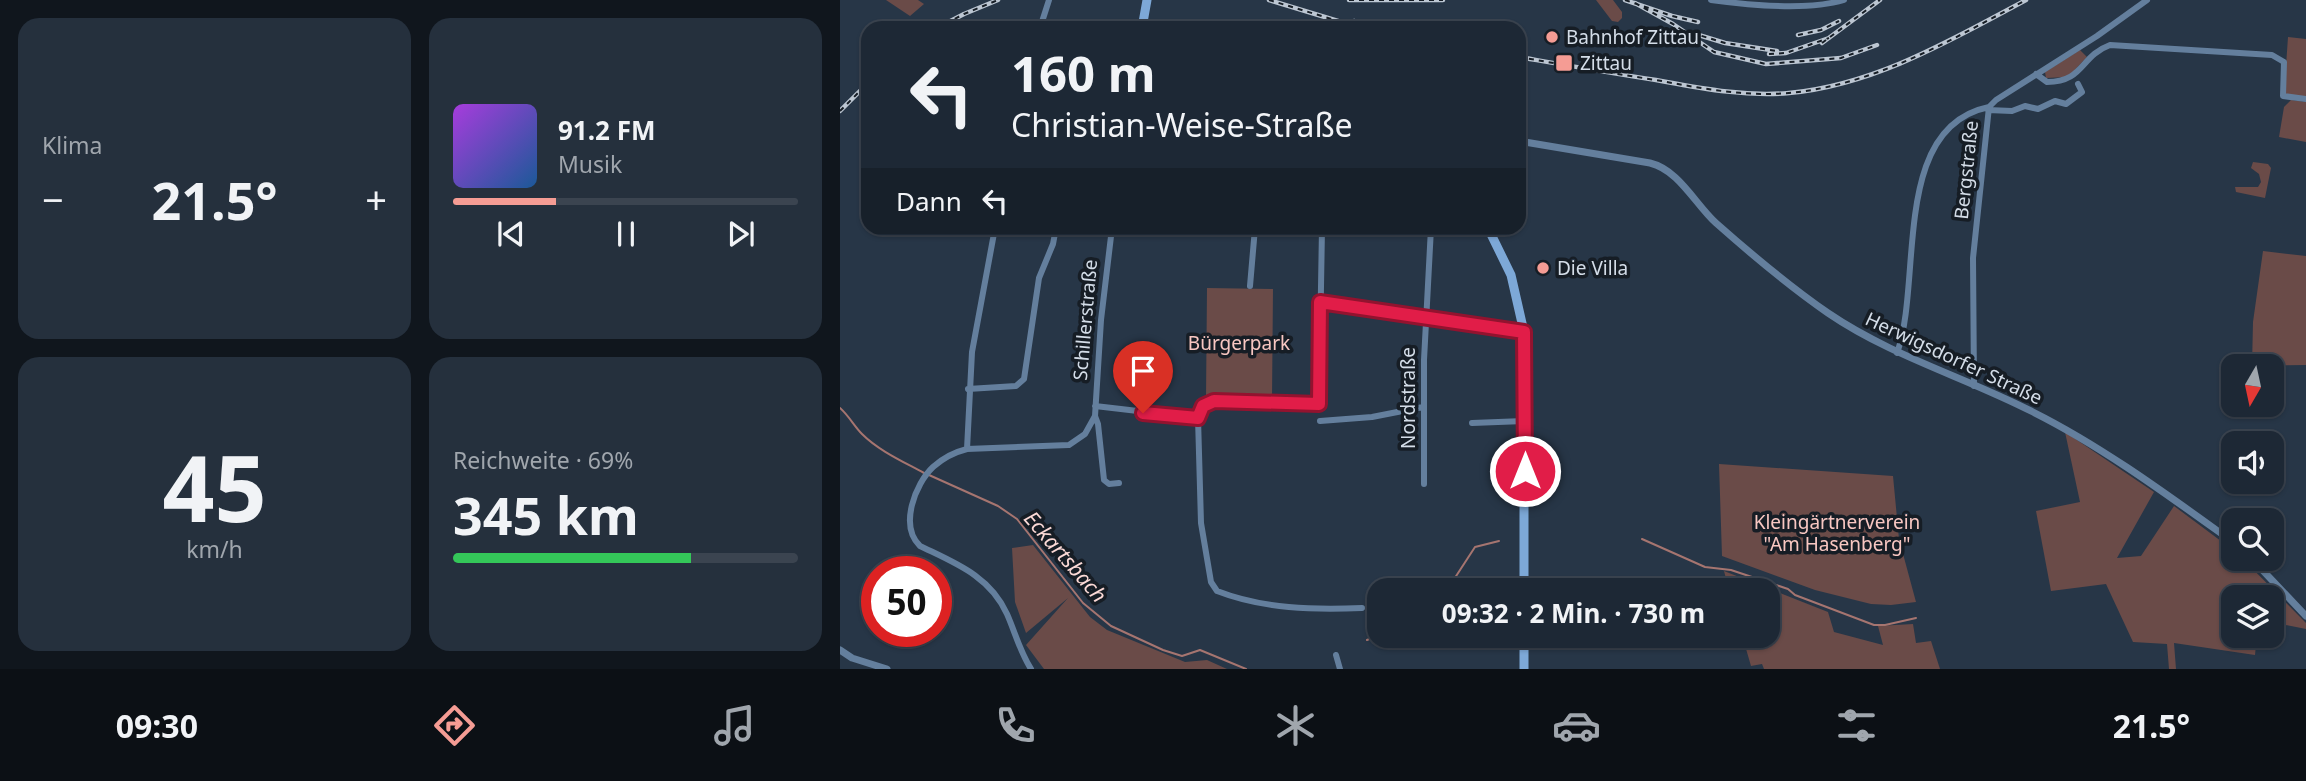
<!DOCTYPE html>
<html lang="de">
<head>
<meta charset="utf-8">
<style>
	:root { --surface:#1d2835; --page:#25303d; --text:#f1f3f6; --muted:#a0a6ad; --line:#3b4450; --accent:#f59c94 }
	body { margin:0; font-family:"Noto Sans",sans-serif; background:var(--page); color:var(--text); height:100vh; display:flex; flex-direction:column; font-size:26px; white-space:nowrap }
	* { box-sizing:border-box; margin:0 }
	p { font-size:23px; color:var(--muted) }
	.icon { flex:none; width:38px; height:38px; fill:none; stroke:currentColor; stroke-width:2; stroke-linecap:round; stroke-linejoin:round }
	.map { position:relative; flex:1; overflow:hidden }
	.panel { display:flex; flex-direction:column; gap:18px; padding:18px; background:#10161d; width:840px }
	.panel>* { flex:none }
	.top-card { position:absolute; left:21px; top:21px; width:665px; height:214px; border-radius:21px; box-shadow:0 2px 5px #0004,0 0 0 2px var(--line); background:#1d2835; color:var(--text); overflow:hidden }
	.needle { width:46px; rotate:189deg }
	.controls { position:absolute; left:1381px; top:354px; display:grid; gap:14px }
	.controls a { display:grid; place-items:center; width:63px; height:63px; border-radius:14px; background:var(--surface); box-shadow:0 2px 5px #0004,0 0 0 2px var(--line); font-size:35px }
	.speed { position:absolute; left:21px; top:556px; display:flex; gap:14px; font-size:35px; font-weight:700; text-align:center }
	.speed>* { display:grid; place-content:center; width:91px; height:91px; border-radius:50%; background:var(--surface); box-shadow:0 2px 5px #0004,0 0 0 2px var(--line); line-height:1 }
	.speed .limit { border:10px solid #d22; background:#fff; color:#111 }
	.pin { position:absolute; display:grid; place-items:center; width:60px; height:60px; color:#fff; margin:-72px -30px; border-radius:50% 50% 50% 0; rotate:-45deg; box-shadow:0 0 7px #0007 }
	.pin .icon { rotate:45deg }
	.me { position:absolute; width:77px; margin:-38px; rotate:0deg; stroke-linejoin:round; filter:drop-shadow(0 0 5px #0008) }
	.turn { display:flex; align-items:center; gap:24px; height:147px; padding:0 35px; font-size:32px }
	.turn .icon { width:91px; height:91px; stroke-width:2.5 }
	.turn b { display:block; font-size:49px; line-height:60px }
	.then { display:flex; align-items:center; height:66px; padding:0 35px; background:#0003; gap:14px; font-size:26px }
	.big { font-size:52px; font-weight:700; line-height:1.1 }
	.panel .tile { flex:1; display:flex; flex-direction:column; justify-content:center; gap:10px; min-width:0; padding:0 24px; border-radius:21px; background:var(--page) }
	.panel .dial { align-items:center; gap:0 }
	.dial b { font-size:91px; line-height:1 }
	.song { display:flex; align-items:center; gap:21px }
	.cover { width:84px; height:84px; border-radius:10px; background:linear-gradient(135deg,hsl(280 70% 55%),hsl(210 70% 35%)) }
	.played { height:7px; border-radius:4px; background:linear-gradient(90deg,var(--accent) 30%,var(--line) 30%) }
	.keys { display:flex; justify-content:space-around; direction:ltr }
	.heat { display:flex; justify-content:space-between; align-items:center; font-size:38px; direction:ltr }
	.charge { height:10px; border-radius:5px; background:linear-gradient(90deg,#34c759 69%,var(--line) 0) }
	.panel .tiles { flex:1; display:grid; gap:18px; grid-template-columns:repeat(2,1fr) }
	.trip { position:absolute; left:527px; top:578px; width:413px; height:70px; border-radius:21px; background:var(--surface); box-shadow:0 2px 5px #0004,0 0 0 2px var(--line); font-weight:700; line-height:70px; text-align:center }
	.tabs { display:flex; height:112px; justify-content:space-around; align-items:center; background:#0c1015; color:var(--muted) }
	.tabs .icon { width:49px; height:49px }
	.tabs .on { color:var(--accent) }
	.tabs b { font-size:32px; color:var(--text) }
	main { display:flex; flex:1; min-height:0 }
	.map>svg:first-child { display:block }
	.green { fill:#6a4b48 }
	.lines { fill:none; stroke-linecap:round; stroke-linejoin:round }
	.stream { stroke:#a67570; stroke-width:2 }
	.minor { stroke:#647f9d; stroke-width:6 }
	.tertiary { stroke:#647f9d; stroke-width:7 }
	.secondary { stroke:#7da8d7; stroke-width:9 }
	.rail-casing { stroke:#bcc6d2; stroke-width:4.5 }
	.rail { stroke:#161d25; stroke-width:2; stroke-dasharray:5; stroke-linecap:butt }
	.route-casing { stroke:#92132f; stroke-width:18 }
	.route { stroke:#e11d48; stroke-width:12 }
	.poi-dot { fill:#f59c94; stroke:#161d25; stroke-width:2.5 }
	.labels { text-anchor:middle; stroke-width:7; stroke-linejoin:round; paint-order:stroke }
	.poi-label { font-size:19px; fill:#d4dde8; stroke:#161d25; text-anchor:start }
	.street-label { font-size:19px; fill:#d4dde8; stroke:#161d25 }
	.park-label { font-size:19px; fill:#f8c7c2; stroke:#161d25 }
	.water-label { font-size:21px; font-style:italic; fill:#fcdad7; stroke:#161d25 }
</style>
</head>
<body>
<main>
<section class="panel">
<div class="tiles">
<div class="tile"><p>Klima</p>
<div class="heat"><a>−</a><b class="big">21.5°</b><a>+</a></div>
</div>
<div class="tile">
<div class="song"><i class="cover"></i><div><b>91.2 FM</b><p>Musik</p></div></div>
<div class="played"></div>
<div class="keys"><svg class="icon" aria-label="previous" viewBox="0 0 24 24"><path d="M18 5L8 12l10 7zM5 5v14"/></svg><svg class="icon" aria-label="pause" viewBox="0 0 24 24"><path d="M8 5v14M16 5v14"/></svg><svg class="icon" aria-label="next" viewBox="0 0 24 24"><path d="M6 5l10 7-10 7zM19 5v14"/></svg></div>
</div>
<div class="tile dial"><b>45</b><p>km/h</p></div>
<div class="tile"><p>Reichweite · 69%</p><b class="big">345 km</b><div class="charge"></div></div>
</div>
</section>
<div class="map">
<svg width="1466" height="669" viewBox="0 0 1466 669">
	<rect width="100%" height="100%" fill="#273647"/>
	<path class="green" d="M 46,0 L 78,0 L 84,4 L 70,16 Z
		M 756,0 L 773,0 L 782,12 L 782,18 L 778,22 L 772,21 Z
		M 1448,37 L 1466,39 L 1466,98 L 1444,95 Z
		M 1240,50 L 1247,57 L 1228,77 L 1206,78 L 1205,72 Z
		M 1451,100 L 1466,102 L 1466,142 L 1439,137 L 1444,107 Z
		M 1413,162 L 1428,164 L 1431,168 L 1425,198 L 1396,192 L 1395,187 L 1418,187 L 1421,182 L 1419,174 L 1411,168 Z
		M 1423,251 L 1466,256 L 1466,365 L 1412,366 L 1413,322 Z
		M 367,288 L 433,289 L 432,399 L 366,398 Z
		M 1225,432 L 1314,492 L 1277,558 L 1301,556 L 1334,506 L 1393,550 L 1393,558 L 1402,558 L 1466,623 L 1466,629 L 1436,623 L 1432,625 L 1432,597 L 1393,597 L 1393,635 L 1423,635 L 1422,646 L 1416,645 L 1415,655 L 1334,643 L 1336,669 L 1329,669 L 1327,644 L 1293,642 L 1266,584 L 1211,591 L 1196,511 L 1240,502 Z
		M 879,464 L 1053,476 L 1059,539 L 1076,602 L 1051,605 L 1031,604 L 975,590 L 882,556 Z
		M 193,545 L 250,617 L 267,630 L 345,662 L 367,660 L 387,669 L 204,669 L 186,645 L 228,598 L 186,633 L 175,602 L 172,548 Z
		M 884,571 L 988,612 L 994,632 L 1043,645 L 1038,626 L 1073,624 L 1076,643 L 1091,641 L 1100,669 L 924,669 L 922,664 L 911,666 L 902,635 L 928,635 L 928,590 L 889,590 Z"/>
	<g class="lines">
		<path class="stream" d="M 0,408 C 9,416 14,426 22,434 C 39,451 64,462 84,473
			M 89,475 L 158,506 L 177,519 L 243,603 L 271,626 L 323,650 L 342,656 L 360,650 L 406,669
			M 802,539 L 865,567 L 891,570 L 948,589 L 955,595 L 1034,625 L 1045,625 L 1076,618
			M 607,590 L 635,547 L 659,541
			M 527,640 L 539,635"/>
		<path class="minor" d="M 871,0 C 908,5 968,11 1004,0
			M 200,28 L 209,0
			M 1196,74 L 1207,82 C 1244,82 1240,56 1270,45 L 1432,55 L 1444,62 L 1443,96 L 1466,99
			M 1148,110 L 1172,111 L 1185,106 L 1198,109 L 1215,101 L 1226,104 L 1242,92 L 1238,84
			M 272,228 L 261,320 L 255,416 L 258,424 L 264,480 L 269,484 L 279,483
			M 410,286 L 415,228
			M 480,302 L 684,332
			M 1057,353 C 1083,282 1050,127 1149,107
			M 1134,386 L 1133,258 L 1149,107 L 1156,100 L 1257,36 L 1307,0
			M 128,389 L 176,386 L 184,379 L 199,278 L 213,244 L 216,228
			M 255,406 L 358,418 L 360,409 L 370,402 L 479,404 L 482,228
			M 358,418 L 361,523 L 371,582 L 377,591 C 423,609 474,610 522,608
			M 480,421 L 532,417 L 583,407
			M 632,423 L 684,421
			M 127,449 L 132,352 L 155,228
			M 584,484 L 584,360 L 591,228
			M 496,655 L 500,669
			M 191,669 C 180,652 175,632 167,614 C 150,576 115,563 80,546 C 59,526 75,484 93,467 C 103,458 115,452 127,449 L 229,445 L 245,434 L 255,416"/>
		<path class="tertiary" d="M 679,141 L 810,163 C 839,170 855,204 876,223 C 911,254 949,286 988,313 C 1051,356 1125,377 1193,412 C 1263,447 1329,496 1393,542
			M 1411,558 L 1466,616
			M 0,650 L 12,658 L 47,669"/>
		<path class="secondary" d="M 302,28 L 307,0
			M 648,228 L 671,275 L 684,332 L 684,590
			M 684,635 L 684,669"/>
		<g class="rail-casing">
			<path id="rail" d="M 429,0 L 521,28
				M 509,0 L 603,0
				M 785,0 L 832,16 L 858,22
				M 795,3 L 833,24 L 874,52 L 926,64 L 1001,58 L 1037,45
				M 514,21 L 538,28
				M 97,28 L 124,14 L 158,0
				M 852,33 L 885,43 L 937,51
				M 958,35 L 981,30 L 999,21
				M 982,43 L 1040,0
				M 929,54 L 946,53 L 989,38
				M 679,57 C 725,65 770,73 816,80 C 860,88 904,97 949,93 C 1035,85 1111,40 1186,0
				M 0,111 L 28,83"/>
		</g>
		<use href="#rail" class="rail"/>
	</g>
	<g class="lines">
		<g class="route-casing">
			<path id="route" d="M 303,413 L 358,418 L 363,406 L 374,401 L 479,404 L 480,302 L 684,332 L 685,471"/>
		</g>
		<use href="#route" class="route"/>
	</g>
	<g class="poi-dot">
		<circle cx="712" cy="37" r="7"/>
		<rect x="715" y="54" width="18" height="18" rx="3.5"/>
		<circle cx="703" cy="268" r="7"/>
	</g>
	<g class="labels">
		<g class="poi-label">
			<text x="726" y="44">Bahnhof Zittau</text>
			<text x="740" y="70">Zittau</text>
			<text x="717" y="275">Die Villa</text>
		</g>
		<g class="street-label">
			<text transform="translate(1126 170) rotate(-84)" y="7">Bergstraße</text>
			<text transform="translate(245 320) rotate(-85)" y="7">Schillerstraße</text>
			<text transform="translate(1114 358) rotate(25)" y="7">Herwigsdorfer Straße</text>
			<text transform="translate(568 398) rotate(-90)" y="7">Nordstraße</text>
		</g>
		<g class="park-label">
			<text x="399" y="350">Bürgerpark</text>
			<text x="997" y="529">Kleingärtnerverein<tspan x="997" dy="22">"Am Hasenberg"</tspan></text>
		</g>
		<g class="water-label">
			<text transform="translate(225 557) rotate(49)" y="7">Eckartsbach</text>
		</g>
	</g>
</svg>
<div class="controls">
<a><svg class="needle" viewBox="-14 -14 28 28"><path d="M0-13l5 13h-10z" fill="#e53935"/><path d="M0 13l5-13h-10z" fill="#a0a6ad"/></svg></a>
<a><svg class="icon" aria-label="sound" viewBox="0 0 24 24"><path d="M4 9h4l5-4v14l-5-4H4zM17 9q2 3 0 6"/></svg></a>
<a><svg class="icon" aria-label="search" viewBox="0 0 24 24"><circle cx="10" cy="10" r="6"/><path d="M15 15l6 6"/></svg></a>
<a><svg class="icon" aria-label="layers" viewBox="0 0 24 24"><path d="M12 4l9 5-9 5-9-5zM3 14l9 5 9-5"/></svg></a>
</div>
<div class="speed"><div class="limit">50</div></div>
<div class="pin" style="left:303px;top:413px;background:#d93025"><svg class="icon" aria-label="arrive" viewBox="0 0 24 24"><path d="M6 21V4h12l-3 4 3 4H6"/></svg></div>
<svg class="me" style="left:685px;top:471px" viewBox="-20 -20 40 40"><circle r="17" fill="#e11d48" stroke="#fff" stroke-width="3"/><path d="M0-11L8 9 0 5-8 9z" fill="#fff"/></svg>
<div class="trip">09:32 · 2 Min. · 730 m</div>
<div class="top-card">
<div class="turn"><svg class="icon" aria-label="left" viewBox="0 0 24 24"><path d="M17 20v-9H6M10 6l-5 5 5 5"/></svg><div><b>160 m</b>Christian-Weise-Straße</div></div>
<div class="then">Dann<svg class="icon" aria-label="left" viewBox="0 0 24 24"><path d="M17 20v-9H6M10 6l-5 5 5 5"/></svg></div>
</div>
</div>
</main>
<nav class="tabs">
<b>09:30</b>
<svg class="icon on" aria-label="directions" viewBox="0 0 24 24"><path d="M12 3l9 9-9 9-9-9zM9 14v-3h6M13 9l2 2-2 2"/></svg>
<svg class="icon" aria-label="music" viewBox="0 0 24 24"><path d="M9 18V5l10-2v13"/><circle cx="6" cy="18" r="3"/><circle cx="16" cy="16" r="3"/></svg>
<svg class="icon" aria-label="phone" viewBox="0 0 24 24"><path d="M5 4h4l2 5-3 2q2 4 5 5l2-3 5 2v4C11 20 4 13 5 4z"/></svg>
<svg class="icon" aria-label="climate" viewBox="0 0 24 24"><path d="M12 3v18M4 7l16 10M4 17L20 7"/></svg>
<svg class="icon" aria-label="car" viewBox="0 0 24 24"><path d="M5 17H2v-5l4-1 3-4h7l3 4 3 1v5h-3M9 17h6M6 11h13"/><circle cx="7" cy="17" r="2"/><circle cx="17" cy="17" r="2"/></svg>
<svg class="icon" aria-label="filters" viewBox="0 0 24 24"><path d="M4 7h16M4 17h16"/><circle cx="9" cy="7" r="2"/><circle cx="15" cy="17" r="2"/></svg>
<b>21.5°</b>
</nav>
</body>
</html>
